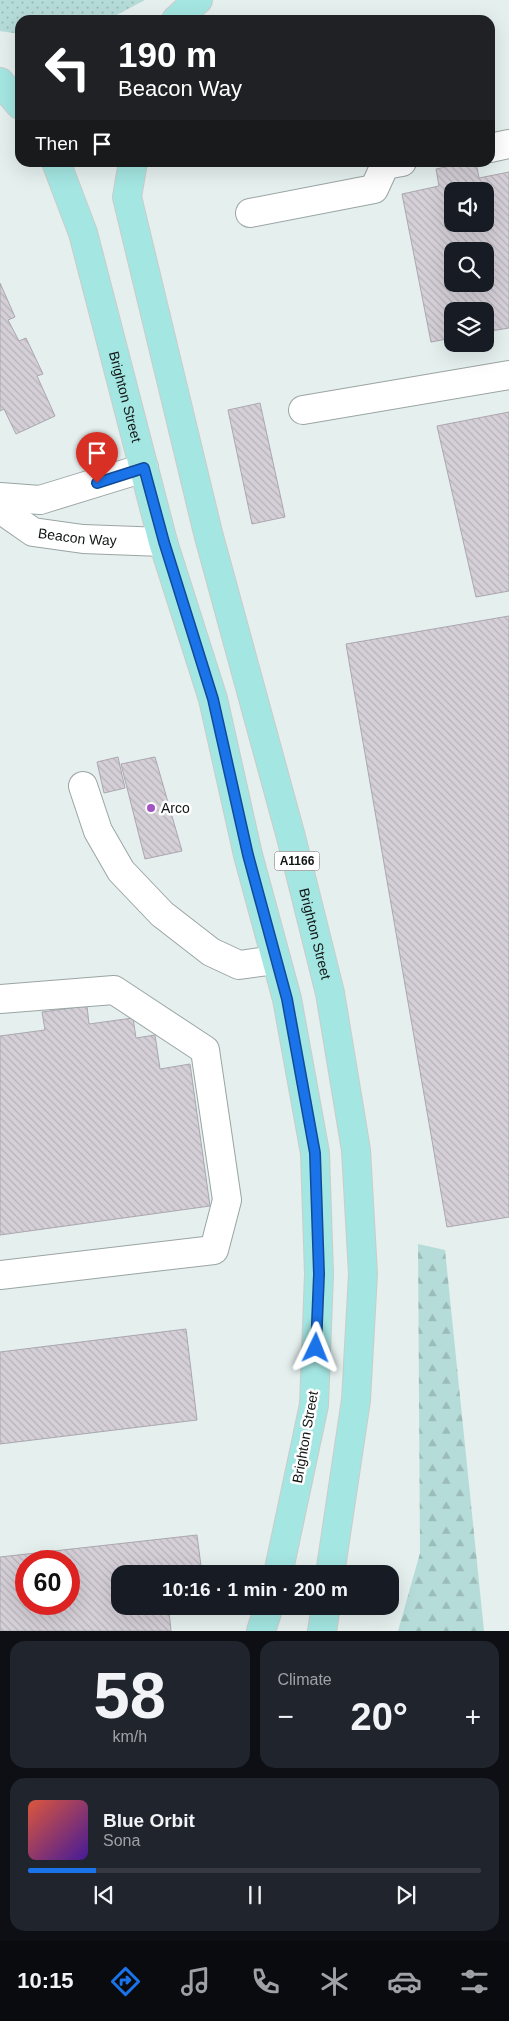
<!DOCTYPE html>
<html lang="en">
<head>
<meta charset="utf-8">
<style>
	:root { --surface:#171b24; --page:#20242c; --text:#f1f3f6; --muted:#9ea1a6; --line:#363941; --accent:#1a73e8 }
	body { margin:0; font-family:Arial,sans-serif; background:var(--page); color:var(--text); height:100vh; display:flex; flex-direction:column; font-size:19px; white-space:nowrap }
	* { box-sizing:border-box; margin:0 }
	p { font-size:16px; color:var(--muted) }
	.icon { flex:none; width:28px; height:28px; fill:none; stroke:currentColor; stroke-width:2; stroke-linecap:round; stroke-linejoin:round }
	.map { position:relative; height:1631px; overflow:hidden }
	.panel { display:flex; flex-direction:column; gap:10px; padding:10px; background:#0d0f14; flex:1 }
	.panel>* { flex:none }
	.guide { position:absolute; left:15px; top:15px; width:480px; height:152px; border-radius:15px; box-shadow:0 5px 20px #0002; background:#202124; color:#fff; overflow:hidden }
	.fabs { position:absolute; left:444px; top:182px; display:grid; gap:10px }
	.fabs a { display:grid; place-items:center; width:50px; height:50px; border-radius:10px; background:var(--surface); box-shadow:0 5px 20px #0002; font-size:25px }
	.speed { position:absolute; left:15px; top:1550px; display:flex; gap:10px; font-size:25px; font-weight:700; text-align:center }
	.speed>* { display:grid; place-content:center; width:65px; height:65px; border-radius:50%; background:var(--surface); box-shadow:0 5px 20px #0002; line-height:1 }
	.speed .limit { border:8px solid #d22; background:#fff; color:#111 }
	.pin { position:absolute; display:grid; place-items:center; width:42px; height:42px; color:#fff; margin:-51px -21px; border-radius:50% 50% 50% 0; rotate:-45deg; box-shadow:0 0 5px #0007 }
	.pin .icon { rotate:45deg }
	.me { position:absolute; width:55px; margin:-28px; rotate:2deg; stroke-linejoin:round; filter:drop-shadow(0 0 4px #0008) }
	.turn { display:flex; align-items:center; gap:18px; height:105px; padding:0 20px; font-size:22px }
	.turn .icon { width:65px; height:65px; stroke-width:2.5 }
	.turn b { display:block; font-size:35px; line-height:42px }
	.then { display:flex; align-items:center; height:48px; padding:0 20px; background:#0003; gap:10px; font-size:19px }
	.big { font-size:38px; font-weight:700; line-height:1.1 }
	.panel .widget { flex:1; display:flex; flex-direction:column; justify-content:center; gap:8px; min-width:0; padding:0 18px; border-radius:15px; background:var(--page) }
	.panel .dial { align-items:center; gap:0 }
	.dial b { font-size:65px; line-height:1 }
	.song { display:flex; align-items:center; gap:15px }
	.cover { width:60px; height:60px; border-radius:8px; background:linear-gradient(135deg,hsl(10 70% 55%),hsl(260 70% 35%)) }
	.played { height:5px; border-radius:2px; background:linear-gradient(90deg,var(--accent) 15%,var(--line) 15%) }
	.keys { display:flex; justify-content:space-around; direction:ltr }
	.heat { display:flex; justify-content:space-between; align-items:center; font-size:28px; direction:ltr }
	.panel .tiles { flex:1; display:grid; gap:10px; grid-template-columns:1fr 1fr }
	.widget:last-child { grid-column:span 2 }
	.trip { position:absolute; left:111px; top:1565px; width:288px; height:50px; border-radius:15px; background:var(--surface); box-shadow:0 5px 20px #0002; font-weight:700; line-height:50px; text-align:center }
	.tab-bar { display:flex; height:80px; justify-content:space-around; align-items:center; background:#090b0e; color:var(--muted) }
	.tab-bar .icon { width:35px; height:35px }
	.tab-bar .selected { color:var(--accent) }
	.tab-bar b { font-size:22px; color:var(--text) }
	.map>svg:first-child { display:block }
	.grass { fill:url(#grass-dots) }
	.forest { fill:url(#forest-firs) }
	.building { fill:url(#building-back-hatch); stroke:#aca7af; fill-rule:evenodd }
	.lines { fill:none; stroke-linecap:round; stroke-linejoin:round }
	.minor-casing { stroke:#9aa5a3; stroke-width:30 }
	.major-casing { stroke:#cbcccb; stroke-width:30 }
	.minor { stroke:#fff; stroke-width:28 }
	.major { stroke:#a4e6e2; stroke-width:28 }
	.route-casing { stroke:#114b97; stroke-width:12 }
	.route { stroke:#1a73e8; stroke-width:9 }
	.poi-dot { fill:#a252c2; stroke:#fff; stroke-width:2 }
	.labels { text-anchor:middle; stroke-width:5; stroke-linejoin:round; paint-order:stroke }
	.shield { fill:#fff; stroke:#585b5a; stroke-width:1 }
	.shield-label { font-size:12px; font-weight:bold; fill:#111514 }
	.street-label { font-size:14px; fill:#111514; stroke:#fff }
	.poi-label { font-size:14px; fill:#111514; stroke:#fff; text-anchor:start }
</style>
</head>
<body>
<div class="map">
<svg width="509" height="1631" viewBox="0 0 509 1631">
	<defs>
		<pattern id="grass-dots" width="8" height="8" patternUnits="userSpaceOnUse" patternTransform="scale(1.25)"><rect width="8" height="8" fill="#b6dcd9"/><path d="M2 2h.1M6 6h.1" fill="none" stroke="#9bbcb9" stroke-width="1.8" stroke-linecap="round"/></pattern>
		<pattern id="forest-firs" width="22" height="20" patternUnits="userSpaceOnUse" patternTransform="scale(1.25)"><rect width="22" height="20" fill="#b6dcd9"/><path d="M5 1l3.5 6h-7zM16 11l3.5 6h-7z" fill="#9bbcb9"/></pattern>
		<pattern id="building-back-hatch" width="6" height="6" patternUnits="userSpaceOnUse" patternTransform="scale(1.25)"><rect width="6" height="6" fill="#d5d0d8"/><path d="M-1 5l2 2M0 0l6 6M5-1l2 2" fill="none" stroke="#b6b2b8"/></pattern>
	</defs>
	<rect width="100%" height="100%" fill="#e4efee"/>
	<path class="grass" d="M 0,0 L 145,0 L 107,20 L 20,20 L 20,34 L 0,31 Z"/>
	<path class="forest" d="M 418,1244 L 445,1250 L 484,1631 L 398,1631 L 420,1553 Z"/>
	<path class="building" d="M 469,162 L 476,162 L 479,178 L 509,172 L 509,328 L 485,332 L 485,311 L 452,311 L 452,338 L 431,342 L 402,194 L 439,186 L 436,169 ZM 452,191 L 485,191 L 485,224 L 452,224 ZM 452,251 L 485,251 L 485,284 L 452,284 Z
		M 0,283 L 15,317 L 8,320 L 19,341 L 26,338 L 43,374 L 37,376 L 55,416 L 16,434 L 4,409 L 0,411 Z
		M 260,403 L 285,517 L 252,524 L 228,410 Z
		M 509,412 L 509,591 L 476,597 L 437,426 Z
		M 509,616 L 509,1217 L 447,1227 L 346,644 Z
		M 118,757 L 125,788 L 104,793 L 97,762 Z
		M 155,757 L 182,851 L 145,859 L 121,764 Z
		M 87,1006 L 89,1024 L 133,1018 L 136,1038 L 155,1035 L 160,1069 L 190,1064 L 210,1206 L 0,1235 L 0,1036 L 45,1030 L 42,1012 Z
		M 186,1329 L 197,1420 L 0,1444 L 0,1352 Z
		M 197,1535 L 202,1574 L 120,1574 L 120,1606 L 205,1606 L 169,1611 L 171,1631 L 0,1631 L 0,1557 ZM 26,1561 L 69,1561 L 69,1604 L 26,1604 Z"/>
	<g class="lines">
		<g class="minor-casing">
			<g id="minor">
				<path d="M 490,148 L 509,144"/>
				<path d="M 250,213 L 374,189 L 385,165 L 402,162"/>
				<path d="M 303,410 L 509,375"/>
				<path d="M 0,497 L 40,500 L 144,468"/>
				<path id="s1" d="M 0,509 L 33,532 L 83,539 L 163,542"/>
				<path d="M 83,786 L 98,831 L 121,871 L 162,914 L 211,952 L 239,965 L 276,960"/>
				<path d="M 0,999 L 114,990 L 205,1050 L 227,1200 L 214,1250 L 0,1275"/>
			</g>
		</g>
		<g class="major-casing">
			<g id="major">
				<path d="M 176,20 L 198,0"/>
				<path d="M 0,82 L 20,105"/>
				<path id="s2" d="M 56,162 L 83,233 L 163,542 L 213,699 L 248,855 L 287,999 L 315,1153 L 319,1274 L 314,1405 L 278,1574"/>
				<path id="s3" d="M 133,162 L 127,197 L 208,533 L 291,837 L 330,993 L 356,1150 L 363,1274 L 356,1400 L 330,1574"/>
				<path d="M 261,1631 L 269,1606"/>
				<path d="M 322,1631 L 326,1606"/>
			</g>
		</g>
		<use href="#minor" class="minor"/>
		<use href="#major" class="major"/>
	</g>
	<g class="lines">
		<g class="route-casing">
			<path id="route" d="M 97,483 L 144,468 L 164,542 L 213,699 L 248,855 L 287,999 L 315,1153 L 319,1274 L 316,1348"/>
		</g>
		<use href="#route" class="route"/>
	</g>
	<circle class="poi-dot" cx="151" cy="808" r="5"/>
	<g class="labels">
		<rect class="shield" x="274.5" y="851.5" width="45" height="19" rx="4"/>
		<g class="shield-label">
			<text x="297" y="865">A1166</text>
		</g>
		<g class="street-label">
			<text dy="5" stroke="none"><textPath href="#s2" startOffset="245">Brighton Street</textPath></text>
			<text dy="5" stroke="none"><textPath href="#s1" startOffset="85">Beacon Way</textPath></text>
			<text dy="5" stroke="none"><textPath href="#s3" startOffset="796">Brighton Street</textPath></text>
			<text transform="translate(305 1437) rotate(-80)" y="5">Brighton Street</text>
		</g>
		<g class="poi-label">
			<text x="161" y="813">Arco</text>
		</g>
	</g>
</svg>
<div class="fabs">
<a><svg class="icon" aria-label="sound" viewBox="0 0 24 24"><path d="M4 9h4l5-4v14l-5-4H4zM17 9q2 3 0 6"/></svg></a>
<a><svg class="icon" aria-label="search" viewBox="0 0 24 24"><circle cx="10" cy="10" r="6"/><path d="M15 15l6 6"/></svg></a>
<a><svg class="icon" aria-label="layers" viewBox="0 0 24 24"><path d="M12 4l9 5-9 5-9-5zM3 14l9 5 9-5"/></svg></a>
</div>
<div class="speed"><div class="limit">60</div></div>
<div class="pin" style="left:97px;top:483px;background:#d93025"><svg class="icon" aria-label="arrive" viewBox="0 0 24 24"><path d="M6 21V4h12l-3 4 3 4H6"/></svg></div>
<svg class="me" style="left:316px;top:1348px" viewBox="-20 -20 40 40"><path d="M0-17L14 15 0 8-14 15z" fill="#1a73e8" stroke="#fff" stroke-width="4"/></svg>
<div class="trip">10:16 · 1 min · 200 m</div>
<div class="guide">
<div class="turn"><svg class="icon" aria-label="left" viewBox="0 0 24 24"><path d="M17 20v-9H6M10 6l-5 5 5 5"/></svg><div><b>190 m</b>Beacon Way</div></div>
<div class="then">Then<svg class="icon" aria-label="arrive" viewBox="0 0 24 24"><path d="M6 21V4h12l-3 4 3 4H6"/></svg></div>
</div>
</div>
<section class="panel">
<div class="tiles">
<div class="widget dial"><b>58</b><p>km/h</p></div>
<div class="widget"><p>Climate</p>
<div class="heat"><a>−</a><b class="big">20°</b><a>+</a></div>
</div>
<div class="widget">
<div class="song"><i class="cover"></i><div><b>Blue Orbit</b><p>Sona</p></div></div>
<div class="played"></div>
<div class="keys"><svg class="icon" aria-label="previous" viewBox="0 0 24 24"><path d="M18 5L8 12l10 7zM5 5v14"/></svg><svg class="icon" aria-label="pause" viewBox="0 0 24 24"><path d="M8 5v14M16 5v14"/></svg><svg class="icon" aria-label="next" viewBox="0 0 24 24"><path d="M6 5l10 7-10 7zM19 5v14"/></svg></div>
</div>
</div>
</section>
<nav class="tab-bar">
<b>10:15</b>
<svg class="icon selected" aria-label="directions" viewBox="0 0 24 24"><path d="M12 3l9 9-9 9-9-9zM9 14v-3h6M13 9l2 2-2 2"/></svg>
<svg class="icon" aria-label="music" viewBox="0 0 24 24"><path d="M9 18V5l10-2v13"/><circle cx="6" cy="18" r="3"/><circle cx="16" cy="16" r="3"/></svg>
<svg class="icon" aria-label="phone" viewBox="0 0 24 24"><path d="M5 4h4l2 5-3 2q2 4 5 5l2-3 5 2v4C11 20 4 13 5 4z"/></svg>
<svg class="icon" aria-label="climate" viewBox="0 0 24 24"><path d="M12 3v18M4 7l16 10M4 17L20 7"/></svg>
<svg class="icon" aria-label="car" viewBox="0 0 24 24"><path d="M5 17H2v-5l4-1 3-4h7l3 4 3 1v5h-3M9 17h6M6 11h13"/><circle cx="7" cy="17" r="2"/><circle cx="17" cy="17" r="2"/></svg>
<svg class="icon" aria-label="filters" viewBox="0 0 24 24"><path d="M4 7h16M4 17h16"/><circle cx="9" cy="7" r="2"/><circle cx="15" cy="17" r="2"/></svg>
</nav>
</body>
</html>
